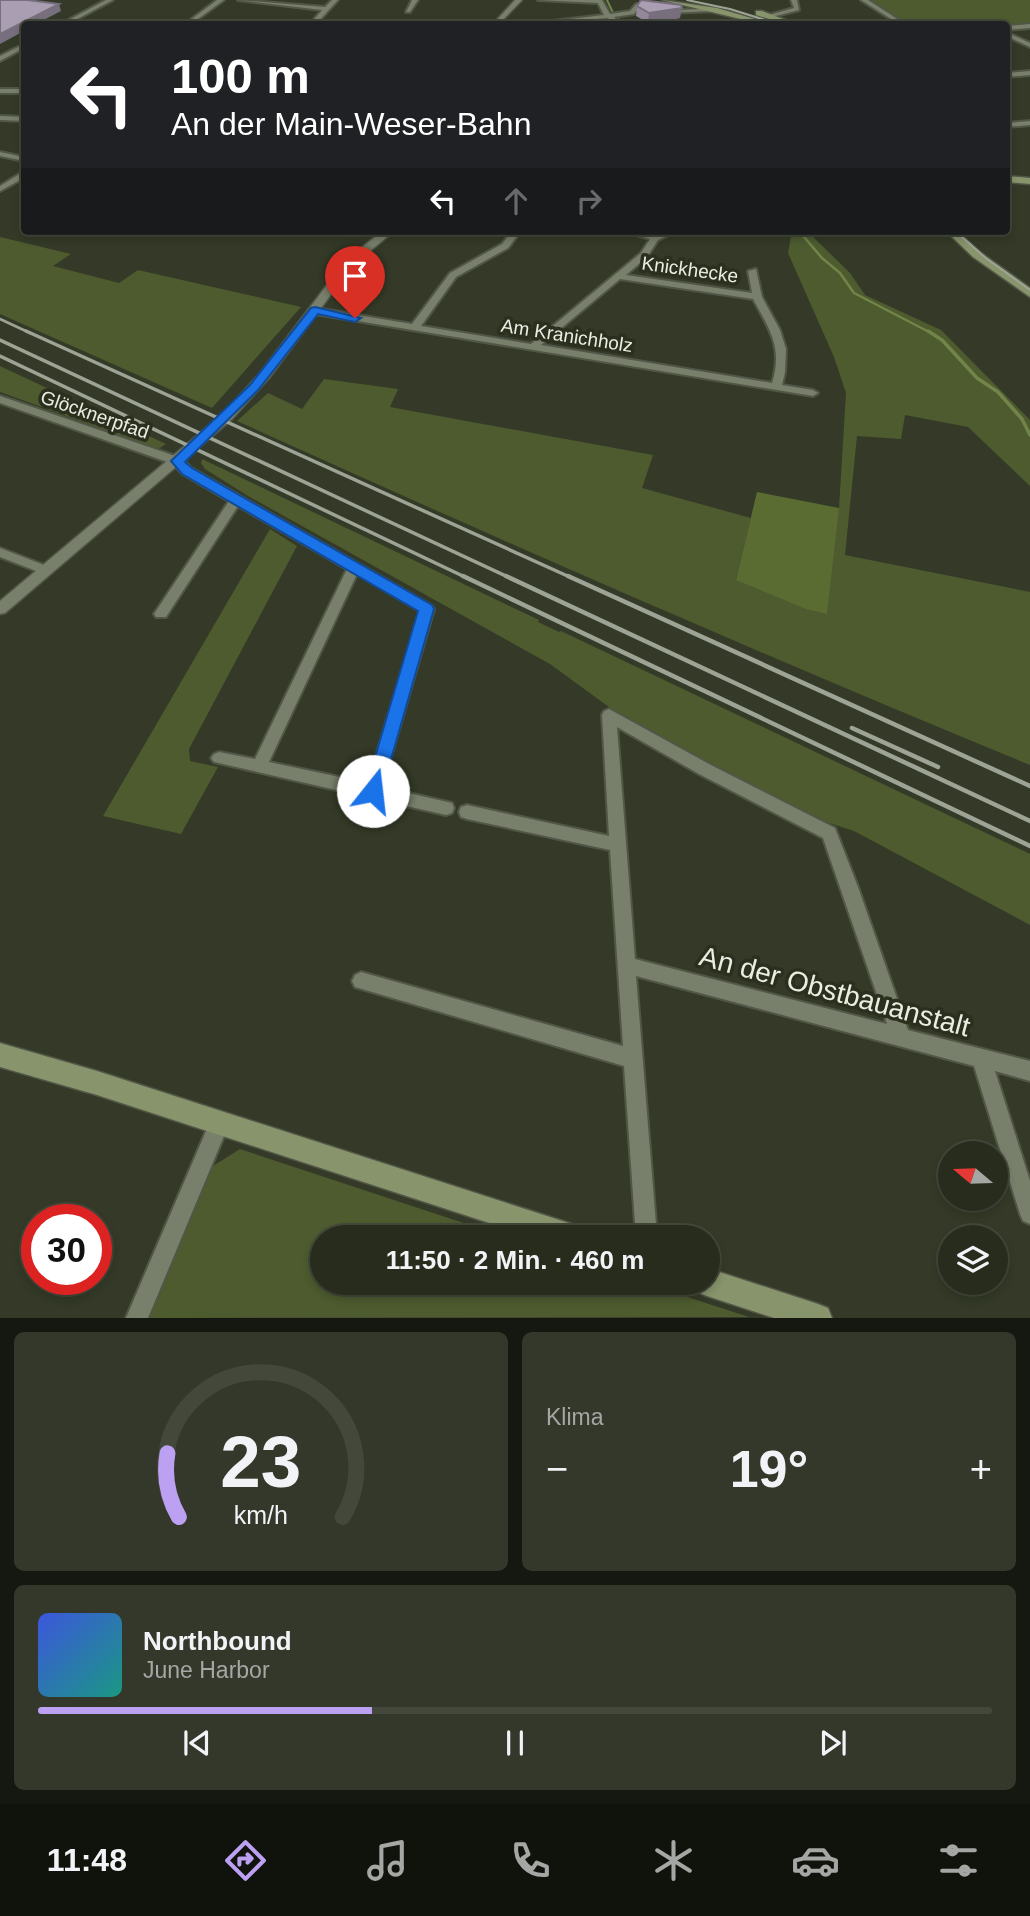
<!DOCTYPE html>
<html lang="de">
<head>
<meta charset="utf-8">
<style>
	:root { --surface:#272c1d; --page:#33382a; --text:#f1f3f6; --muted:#a4a7a4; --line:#43483b; --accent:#bca0f2 }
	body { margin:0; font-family:Helvetica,sans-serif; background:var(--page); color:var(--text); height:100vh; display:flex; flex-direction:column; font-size:26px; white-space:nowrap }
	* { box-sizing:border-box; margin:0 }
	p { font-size:23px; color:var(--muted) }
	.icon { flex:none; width:38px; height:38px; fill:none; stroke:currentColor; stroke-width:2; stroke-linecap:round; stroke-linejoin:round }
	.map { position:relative; height:1318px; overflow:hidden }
	.drawer { display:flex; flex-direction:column; gap:14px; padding:14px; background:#151810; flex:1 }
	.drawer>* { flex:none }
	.banner { position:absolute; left:21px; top:21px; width:989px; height:214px; border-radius:7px; box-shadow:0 4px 10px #0003,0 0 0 2px var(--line); background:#202124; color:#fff; overflow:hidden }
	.needle { width:46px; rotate:289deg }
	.fabs { position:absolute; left:938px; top:1141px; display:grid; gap:14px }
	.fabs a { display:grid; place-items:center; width:70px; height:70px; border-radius:50%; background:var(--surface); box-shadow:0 4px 10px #0003,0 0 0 2px var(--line); font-size:35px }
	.speed { position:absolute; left:21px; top:1204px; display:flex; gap:14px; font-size:35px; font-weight:700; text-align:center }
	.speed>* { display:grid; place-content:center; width:91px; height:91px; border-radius:50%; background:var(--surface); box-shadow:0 4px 10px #0003,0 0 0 2px var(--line); line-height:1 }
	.speed .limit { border:10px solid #d22; background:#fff; color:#111 }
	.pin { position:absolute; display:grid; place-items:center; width:60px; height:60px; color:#fff; margin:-72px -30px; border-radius:50% 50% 50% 0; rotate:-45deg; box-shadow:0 0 7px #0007 }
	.pin .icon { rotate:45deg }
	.me { position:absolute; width:77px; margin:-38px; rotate:16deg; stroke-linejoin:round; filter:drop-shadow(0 0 5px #0008) }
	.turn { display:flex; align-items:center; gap:24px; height:147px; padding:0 35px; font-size:32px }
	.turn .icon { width:91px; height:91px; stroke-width:2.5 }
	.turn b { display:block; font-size:49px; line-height:60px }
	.lanes { display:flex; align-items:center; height:66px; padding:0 35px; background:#0003; justify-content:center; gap:35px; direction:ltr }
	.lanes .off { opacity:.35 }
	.big { font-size:52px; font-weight:700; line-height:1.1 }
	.drawer .tile { flex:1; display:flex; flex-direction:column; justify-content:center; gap:10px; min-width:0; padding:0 24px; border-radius:10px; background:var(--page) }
	.drawer .dial { align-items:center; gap:0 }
	.dial svg { height:182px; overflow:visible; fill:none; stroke:var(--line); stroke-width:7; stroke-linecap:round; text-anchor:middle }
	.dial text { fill:var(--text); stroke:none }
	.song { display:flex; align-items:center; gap:21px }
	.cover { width:84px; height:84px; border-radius:10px; background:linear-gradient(135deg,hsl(230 70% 55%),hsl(170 70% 35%)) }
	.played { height:7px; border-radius:4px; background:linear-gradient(90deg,var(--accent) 35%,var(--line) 35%) }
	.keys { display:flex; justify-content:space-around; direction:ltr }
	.heat { display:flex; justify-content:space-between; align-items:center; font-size:38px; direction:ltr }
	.drawer .tiles { flex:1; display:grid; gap:14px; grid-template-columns:1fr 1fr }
	.tile:last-child { grid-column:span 2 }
	.trip { position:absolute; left:310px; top:1225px; width:410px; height:70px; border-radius:35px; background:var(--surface); box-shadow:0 4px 10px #0003,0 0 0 2px var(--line); font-weight:700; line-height:70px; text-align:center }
	.tab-bar { display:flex; height:112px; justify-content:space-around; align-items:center; background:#10120c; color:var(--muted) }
	.tab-bar .icon { width:49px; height:49px }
	.tab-bar .selected { color:var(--accent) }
	.tab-bar b { font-size:32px; color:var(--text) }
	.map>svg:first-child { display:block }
	.green { fill:#4d5b2f }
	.forest { fill:#5b6c32 }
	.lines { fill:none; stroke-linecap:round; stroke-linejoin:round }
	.stream-far2 { stroke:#718449; stroke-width:2 }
	.stream-far1 { stroke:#718449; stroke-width:2.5 }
	.stream { stroke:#718449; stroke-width:3.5 }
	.minor-casing { stroke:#515646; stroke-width:4 }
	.tertiary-casing { stroke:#515646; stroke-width:3 }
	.secondary-casing { stroke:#515646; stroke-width:3 }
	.minor { fill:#787f6a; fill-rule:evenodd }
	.tertiary { fill:#787f6a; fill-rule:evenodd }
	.secondary { fill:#87946c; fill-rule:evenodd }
	.tram { stroke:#9ea495; stroke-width:2 }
	.rail-far2 { stroke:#9ea495; stroke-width:2.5 }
	.rail-far1 { stroke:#9ea495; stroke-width:3.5 }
	.rail { stroke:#9ea495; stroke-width:4.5 }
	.wall { fill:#92889a }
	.shaded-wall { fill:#776f7d }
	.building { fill:#aa9eb3; stroke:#776f7d; stroke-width:2 }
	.route { fill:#1a73e8; stroke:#114b97; stroke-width:2 }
	.labels { text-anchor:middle; stroke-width:7; stroke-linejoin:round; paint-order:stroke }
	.far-street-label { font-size:19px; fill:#e9eee2; stroke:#2a301d }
	.near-street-label { font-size:28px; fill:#e9eee2; stroke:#2a301d }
</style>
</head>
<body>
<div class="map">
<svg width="1030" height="1318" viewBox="0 0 1030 1318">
	<rect width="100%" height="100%" fill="#343a27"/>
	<path class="green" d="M 867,0 L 1030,0 L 1030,24 L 1006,27 L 905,24 Z
		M 783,231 L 807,231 L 850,273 L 865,295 L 941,330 L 1030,420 L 1030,486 L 968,427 L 905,415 L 901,439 L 857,436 L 845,555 L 1030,592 L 1030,765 C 763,655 499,540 237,421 L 268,393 L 302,409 L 324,379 L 398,389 L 390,407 L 653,455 L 642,488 L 751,518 L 736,580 L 839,508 L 846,393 L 834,357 L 788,253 L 791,236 Z
		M 0,237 L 71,254 L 53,266 L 119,283 L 138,270 L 301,307 L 212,408 L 0,314 Z
		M 0,366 L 166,444 L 158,449 L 0,392 Z
		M 202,459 L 539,620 L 538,622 L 559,632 L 561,631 L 1030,854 L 1030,925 L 854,831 L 801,814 L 613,710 L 550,664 L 248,496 L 205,469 L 201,463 Z
		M 270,529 L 297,546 L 189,749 L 190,761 L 218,767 L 181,834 L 103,816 Z
		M 240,1149 L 506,1237 L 322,1237 L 322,1283 L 644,1283 L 749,1317 L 149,1318 L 213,1166 Z"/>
	<path class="forest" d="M 757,492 L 839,508 L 827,614 L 806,609 L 736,580 Z"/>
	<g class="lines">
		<path class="stream-far2" d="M 607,0 L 615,17 L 627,24"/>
		<path class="stream-far1" d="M 799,231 L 822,258 L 840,273 L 854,293 L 931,333"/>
		<path class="stream" d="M 928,331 L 942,340 L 977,378 L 998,392 L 1022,419 L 1030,435"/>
		<g class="minor-casing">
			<path id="minor" d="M 106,0 L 113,0 L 68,24 L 61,24 Z
				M 217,0 L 224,0 L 191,24 L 185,24 Z
				M 238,0 L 325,7 L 332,0 L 338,0 L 316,24 L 310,24 L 322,10 Z
				M 412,0 L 418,0 L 410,12 L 406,12 Z
				M 538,0 L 602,0 L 610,14 L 630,11 L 636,4 L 641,5 L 634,14 L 614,17 L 617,20 L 614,22 L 607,18 L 541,24 L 544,22 L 604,15 L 598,3 Z
				M 791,0 L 797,0 L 799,10 L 768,18 L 765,16 L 794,8 Z
				M 861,0 L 868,0 L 905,24 L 899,24 Z
				M 717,8 L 719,11 L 663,13 L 660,11 Z
				M 498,21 L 514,24 L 496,24 Z
				M 1030,24 L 1030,28 L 1006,30 L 1006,26 Z
				M 1006,32 L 1030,43 L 1030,47 L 1006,36 Z
				M 24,44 L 24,48 L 0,61 L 0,56 Z
				M 1030,71 L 1030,75 L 1006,77 L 1006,73 Z
				M 0,89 L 24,89 L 24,93 L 0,93 Z
				M 0,116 L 24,117 L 24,121 L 0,120 Z
				M 1030,121 L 1030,125 L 1006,127 L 1006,123 Z
				M 0,152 L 24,157 L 24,161 L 0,156 Z
				M 21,173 L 24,173 L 24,178 L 0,191 L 0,186 Z
				M 369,231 L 384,231 L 390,234 L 386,237 Z
				M 512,231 L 521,231 L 508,248 L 456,277 L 421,326 L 531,344 L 641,253 L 650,239 L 623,231 C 633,231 643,235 653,235 C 660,235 668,231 677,231 L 658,240 L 647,257 L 626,275 L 752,293 L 748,271 L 756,269 L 762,297 L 780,330 L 786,349 L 785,372 L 782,385 L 813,390 L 818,393 L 813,396 L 315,314 L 310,311 L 315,308 L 412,324 L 450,273 L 502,244 ZM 620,279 L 753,299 C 770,330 783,348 772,383 L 541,345 Z
				M 0,396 L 181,458 L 191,468 L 432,606 L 434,609 L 382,787 L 452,803 L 454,808 L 452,813 L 446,815 L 214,762 L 211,758 L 214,754 L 219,752 L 255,759 L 347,569 L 238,506 L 166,617 L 156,617 L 154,614 L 156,611 L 229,501 L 183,474 L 173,464 L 0,403 ZM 357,574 L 420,611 L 368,783 L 269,762 Z
				M 0,548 L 49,567 L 50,570 L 44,574 L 0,557 Z
				M 609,709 L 709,764 L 835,828 L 858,887 L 908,1030 L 1030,1061 L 1030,1081 L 995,1071 L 1030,1181 L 1030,1224 L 1023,1221 L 1020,1214 L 974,1066 L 636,976 L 657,1237 L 636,1237 L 624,1066 L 355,987 L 352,981 L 355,975 L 361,972 L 623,1046 L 610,850 L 467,819 L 461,817 L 459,812 L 461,807 L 467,805 L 609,836 L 602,715 L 604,711 ZM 617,727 L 699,774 L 823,838 L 887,1024 L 635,959 Z
				M 219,1114 L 226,1117 L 229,1124 L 148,1318 L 126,1318 L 212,1117 Z"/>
		</g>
		<g class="tertiary-casing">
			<path id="tertiary" d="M 515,0 L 522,0 L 499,24 L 493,24 Z
				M 383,231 L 394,231 L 364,256 L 341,281 L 269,378 L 232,419 L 5,613 L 0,614 L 0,601 L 224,413 L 261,372 L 333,277 L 356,252 Z"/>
		</g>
		<g class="secondary-casing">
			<path id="secondary" d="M 662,0 L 717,8 L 772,24 L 761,24 Z
				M 756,11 L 762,11 L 796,24 L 786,24 L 756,15 Z
				M 1006,176 L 1030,178 L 1030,184 L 1006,182 Z
				M 946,231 L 957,231 L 981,253 L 1030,288 L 1030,297 L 973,257 Z
				M 0,1043 L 97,1071 L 572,1224 L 581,1228 L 585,1237 L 532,1237 L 97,1095 L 0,1067 Z
				M 707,1268 L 818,1304 L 828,1308 L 832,1318 L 774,1318 L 707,1296 L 697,1292 L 694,1283 L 707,1283 Z"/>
		</g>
		<use href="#minor" class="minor"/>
		<use href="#tertiary" class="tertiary"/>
		<use href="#secondary" class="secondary"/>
		<path class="tram" d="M 687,0 L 730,9 L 778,24
			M 955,231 L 987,259 L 1030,290"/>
		<path class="rail-far2" d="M 0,319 L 30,333"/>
		<path class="rail-far1" d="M 26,331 L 572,578
			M 0,340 L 510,578
			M 0,356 L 467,578"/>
		<path class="rail" d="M 463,576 L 1030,846
			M 506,576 L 1030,821
			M 568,576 L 1030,786
			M 852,728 L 938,767"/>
	</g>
	<path class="wall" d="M 637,6 L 680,18 L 648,23 L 636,16 Z"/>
	<path class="shaded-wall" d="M 59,4 L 61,11 L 36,24 L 24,24 L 24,31 L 0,44 L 0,34 Z
		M 682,8 L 680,18 L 648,23 L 649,13 Z"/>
	<path class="building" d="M 0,0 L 27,0 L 59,4 L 0,34 Z
		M 641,0 L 681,5 L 682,8 L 649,13 L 637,6 Z"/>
	<path class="route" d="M 315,307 L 361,318 L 355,322 L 318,314 L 258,390 L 185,462 L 192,468 L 432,605 L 434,609 L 382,791 L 380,796 L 373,799 L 367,796 L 365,791 L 418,611 L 182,474 L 171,461 L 250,385 L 311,308 Z"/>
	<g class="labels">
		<g class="far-street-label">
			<text transform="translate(690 269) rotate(8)" y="7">Knickhecke</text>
			<text transform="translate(567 335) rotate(9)" y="7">Am Kranichholz</text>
			<text transform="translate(95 414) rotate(19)" y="7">Glöcknerpfad</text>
		</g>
		<g class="near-street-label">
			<text transform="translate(835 991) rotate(15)" y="10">An der Obstbauanstalt</text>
		</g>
	</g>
</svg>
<div class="fabs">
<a><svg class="needle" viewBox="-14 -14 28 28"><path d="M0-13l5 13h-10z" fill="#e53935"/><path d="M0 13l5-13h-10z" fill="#a4a7a4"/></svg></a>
<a><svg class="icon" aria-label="layers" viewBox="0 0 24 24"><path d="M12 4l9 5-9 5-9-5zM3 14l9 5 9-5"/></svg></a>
</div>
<div class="speed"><div class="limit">30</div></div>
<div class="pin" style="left:355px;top:318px;background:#d93025"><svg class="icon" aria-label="arrive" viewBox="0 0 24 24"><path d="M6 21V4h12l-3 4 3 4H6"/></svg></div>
<svg class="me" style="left:373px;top:791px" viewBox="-20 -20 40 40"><circle r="19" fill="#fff"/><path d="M0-13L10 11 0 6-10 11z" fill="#1a73e8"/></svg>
<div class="trip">11:50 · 2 Min. · 460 m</div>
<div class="banner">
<div class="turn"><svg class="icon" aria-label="left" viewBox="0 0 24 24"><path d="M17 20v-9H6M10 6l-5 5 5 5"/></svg><div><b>100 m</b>An der Main-Weser-Bahn</div></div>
<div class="lanes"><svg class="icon" aria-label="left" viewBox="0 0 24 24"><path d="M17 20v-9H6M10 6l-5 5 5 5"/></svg><svg class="icon off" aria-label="ahead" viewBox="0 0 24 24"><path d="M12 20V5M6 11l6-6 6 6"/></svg><svg class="icon off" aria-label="right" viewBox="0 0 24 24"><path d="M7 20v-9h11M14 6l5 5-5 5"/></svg></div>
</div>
</div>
<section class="drawer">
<div class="tiles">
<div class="tile dial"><svg viewBox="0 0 100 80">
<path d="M14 69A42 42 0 1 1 86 69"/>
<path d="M14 69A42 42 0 0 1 9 41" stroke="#bca0f2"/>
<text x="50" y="56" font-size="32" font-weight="700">23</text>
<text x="50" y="72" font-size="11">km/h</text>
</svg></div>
<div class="tile"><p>Klima</p>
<div class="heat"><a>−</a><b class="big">19°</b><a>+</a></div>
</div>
<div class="tile">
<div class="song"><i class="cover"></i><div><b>Northbound</b><p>June Harbor</p></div></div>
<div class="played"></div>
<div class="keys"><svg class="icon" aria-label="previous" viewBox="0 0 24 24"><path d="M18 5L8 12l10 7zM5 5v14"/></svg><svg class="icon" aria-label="pause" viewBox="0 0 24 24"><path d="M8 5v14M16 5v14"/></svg><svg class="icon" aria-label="next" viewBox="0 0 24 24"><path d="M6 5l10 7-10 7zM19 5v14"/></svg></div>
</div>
</div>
</section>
<nav class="tab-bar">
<b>11:48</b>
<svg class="icon selected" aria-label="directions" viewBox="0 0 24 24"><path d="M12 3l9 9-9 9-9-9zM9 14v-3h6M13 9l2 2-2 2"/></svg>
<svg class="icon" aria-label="music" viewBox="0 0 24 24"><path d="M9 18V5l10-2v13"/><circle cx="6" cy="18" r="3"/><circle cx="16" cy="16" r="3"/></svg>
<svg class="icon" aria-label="phone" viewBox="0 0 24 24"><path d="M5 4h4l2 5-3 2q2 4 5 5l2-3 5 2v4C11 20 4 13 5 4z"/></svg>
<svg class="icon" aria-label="climate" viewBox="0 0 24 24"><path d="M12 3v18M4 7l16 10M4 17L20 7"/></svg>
<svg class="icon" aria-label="car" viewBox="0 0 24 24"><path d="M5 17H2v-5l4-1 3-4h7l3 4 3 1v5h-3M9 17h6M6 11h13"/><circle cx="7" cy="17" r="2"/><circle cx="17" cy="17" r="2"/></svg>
<svg class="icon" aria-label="filters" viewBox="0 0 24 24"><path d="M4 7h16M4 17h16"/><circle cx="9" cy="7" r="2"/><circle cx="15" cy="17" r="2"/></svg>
</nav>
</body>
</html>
